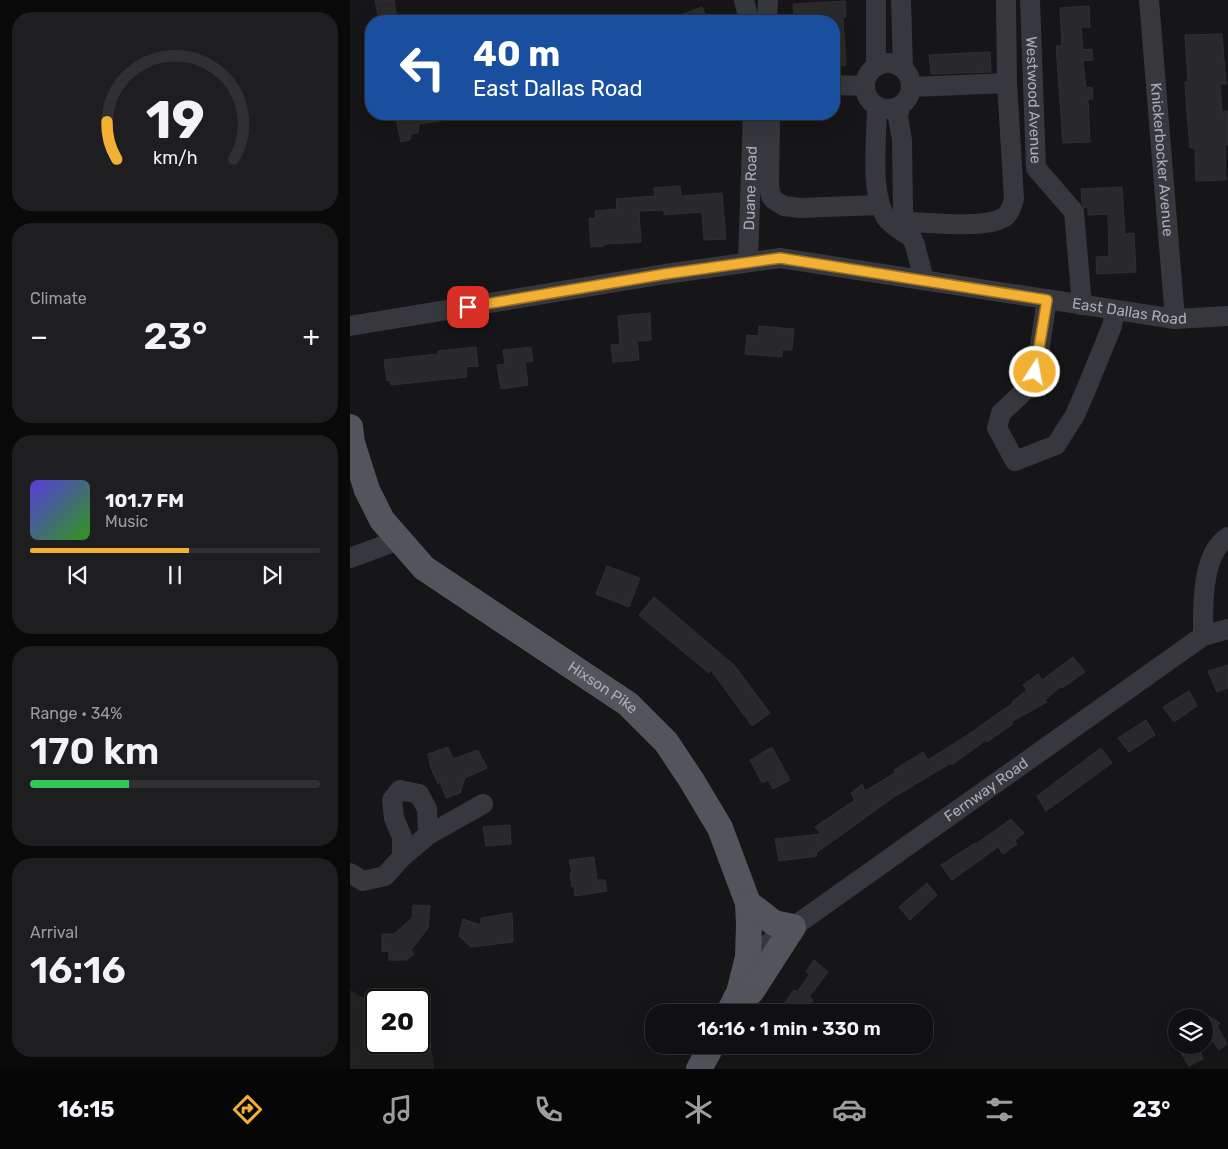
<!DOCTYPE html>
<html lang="en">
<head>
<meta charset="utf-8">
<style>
	:root { --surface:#101012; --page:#1e1e20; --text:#f1f3f6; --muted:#9c9d9f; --line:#303032; --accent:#f2b134 }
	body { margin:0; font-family:Rubik,sans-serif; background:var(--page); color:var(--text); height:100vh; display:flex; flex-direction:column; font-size:19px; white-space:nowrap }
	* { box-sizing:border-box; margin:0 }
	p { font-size:16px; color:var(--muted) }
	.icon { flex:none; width:28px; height:28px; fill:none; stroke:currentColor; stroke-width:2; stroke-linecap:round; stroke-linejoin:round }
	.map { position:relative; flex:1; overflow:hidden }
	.panel { display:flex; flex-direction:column; gap:12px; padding:12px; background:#09090a; width:350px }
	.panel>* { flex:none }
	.top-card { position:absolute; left:15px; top:15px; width:475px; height:105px; border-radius:20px; box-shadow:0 5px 20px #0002,0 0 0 1px var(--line); background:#1a4fa0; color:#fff; overflow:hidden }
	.controls { position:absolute; left:818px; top:1009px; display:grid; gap:10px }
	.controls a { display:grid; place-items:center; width:45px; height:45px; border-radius:50%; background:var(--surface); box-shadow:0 5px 20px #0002,0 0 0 1px var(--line); font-size:25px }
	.speed { position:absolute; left:15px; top:989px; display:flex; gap:10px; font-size:25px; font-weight:700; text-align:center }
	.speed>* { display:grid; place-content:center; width:65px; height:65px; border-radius:50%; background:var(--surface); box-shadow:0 5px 20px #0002,0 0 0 1px var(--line); line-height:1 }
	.speed .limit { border:2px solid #111; border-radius:8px; background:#fff; color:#111 }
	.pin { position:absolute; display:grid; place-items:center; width:42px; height:42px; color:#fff; margin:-21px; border-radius:10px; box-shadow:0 2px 8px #0006 }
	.me { position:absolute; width:55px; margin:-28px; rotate:11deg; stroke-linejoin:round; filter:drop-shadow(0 0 4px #0008) }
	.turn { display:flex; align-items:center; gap:18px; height:105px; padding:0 25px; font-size:22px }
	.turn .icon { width:65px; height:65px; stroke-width:2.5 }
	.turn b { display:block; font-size:35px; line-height:42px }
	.big { font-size:38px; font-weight:600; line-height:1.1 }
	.panel .tile { flex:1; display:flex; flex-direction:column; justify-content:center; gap:8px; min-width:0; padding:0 18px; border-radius:20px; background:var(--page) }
	.panel .dial { align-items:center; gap:0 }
	.dial svg { height:130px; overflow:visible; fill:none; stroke:var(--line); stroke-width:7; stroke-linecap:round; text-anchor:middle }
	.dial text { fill:var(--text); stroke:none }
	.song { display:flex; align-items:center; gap:15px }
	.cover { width:60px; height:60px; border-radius:8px; background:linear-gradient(135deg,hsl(250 70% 55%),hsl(110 70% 35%)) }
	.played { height:5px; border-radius:2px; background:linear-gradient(90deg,var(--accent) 55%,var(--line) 55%) }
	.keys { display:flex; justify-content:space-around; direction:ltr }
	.heat { display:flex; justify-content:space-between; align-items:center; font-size:28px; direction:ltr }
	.charge { height:8px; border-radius:4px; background:linear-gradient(90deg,#34c759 34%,var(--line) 0) }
	.trip { position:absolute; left:295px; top:1004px; width:288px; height:50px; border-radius:20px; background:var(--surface); box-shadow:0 5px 20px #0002,0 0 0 1px var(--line); font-weight:600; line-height:50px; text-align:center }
	.menu { display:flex; height:80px; justify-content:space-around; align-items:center; background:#060607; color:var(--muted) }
	.menu .icon { width:35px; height:35px }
	.menu .active { color:var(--accent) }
	.menu b { font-size:22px; color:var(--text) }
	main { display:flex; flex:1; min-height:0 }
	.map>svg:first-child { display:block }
	.built { fill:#222225 }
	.building { fill:#29292c; stroke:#303034 }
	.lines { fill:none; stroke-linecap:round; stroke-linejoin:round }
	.minor { stroke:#37383d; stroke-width:20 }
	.major { stroke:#53555c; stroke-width:26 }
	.route-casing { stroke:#9d7322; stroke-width:12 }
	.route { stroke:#f2b134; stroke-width:9 }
	.labels { text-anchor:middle; stroke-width:5; stroke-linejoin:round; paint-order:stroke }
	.street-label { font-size:15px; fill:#a8adb8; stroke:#111113 }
</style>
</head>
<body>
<main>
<section class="panel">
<div class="tile dial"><svg viewBox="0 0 100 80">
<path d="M14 69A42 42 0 1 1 86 69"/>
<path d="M14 69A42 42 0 0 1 8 46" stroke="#f2b134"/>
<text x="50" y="56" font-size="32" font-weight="700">19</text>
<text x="50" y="72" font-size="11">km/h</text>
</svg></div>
<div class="tile"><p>Climate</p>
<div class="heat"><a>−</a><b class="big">23°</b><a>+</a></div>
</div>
<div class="tile">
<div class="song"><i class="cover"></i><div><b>101.7 FM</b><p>Music</p></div></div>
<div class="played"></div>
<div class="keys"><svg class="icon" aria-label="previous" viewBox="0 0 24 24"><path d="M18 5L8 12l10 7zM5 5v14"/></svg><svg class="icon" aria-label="pause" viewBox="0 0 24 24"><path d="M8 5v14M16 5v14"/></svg><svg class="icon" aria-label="next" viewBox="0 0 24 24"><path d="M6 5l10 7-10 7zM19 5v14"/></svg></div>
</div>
<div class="tile"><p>Range · 34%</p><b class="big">170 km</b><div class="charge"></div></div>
<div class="tile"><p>Arrival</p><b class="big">16:16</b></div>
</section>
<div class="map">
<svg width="878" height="1069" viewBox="0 0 878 1069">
	<rect width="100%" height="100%" fill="#161618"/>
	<path class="built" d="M 0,990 L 26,1005 L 26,1042 L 69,1042 L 69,1030 L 80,1036 L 84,1069 L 0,1069 Z"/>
	<path class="building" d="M 25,0 L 44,0 L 47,20 L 29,21 Z
		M 495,1 L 496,17 L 493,18 L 496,65 L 484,66 L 484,21 L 445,21 L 443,4 Z
		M 739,6 L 740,27 L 731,27 L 733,50 L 742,49 L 743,60 L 733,61 L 736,88 L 742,87 L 743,99 L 738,99 L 740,142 L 713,143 L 706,46 L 712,46 L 710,8 Z
		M 352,7 L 358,21 L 316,21 L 316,20 Z
		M 872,34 L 876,84 L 870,84 L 872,112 L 878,111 L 878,145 L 875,145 L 876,180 L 846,181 L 845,148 L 840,148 L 837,114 L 835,82 L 838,82 L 835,35 Z
		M 640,52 L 641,72 L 581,74 L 579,55 Z
		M 45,114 L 96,114 L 96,120 L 69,124 L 68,133 L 61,134 L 60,140 L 51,142 Z
		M 330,186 L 331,196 L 372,193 L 376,239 L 354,240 L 352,212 L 314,215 L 314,210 L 289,211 L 291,242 L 254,244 L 254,246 L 241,247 L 239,219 L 246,218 L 245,211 L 267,209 L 266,199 L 305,196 L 304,188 Z
		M 772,187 L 775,234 L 784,233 L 786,272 L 747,274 L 746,257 L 759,256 L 758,214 L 738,215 L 738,207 L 734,208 L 732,203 L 731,189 Z
		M 300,313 L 301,340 L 287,341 L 289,360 L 263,362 L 261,345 L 270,344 L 268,316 Z
		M 409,326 L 444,329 L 442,350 L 432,350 L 432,357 L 395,354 L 397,335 L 408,336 Z
		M 126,347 L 128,366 L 116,367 L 117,377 L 41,385 L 40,380 L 37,381 L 34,360 L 88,354 L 88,351 Z
		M 181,347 L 183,361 L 175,362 L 178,385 L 151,389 L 147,365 L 155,364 L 153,350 Z
		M 257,566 L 290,578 L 279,607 L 246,594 Z
		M 304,597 L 384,665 L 420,713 L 402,726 L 361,670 L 359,673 L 289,615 Z
		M 723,657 L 735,672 L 712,688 L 710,687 L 695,700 L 697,702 L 661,722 L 663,724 L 637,742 L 636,740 L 602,765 L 601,763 L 544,797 L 466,853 L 467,856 L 429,861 L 425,839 L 471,834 L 465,827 L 505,800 L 501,793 L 512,784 L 515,791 L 545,773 L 544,770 L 573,752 L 578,760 L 627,729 L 627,728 L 663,703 L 662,702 L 677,690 L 673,685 L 688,674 L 692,680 Z
		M 878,665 L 878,688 L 867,692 L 858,671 Z
		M 839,691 L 847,706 L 824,722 L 813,707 Z
		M 796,720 L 805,735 L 779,752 L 768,738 Z
		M 98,747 L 103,759 L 128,750 L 137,768 L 115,778 L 110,793 L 96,798 L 90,782 L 88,784 L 81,768 L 78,754 Z
		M 422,747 L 440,780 L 423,789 L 418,780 L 412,783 L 400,760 Z
		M 751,748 L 762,763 L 696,811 L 687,796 Z
		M 661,819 L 674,833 L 665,840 L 667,844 L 653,854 L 648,847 L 602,880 L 591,865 L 625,843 L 626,844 Z
		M 160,825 L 161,844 L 136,846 L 133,827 Z
		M 244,857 L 247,880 L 255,880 L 257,891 L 225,896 L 224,886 L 222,887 L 220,873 L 222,873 L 219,860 Z
		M 577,883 L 587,895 L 560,920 L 549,907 Z
		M 63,905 L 80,906 L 78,928 L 61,950 L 64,954 L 57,960 L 39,960 L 39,951 L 32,952 L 32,934 L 44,934 L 62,918 Z
		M 162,913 L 163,942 L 121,947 L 109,936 L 113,919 L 131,925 L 131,918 Z
		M 464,960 L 478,972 L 459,997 L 463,1000 L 453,1012 L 442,1012 L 433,1005 L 444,990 L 447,992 L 460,974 L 456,972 Z
		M 854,1013 L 870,1023 L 867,1026 L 877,1044 L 869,1050 L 854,1028 Z
		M 826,1045 L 849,1045 L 853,1059 L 839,1066 Z"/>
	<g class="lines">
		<g class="minor">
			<path d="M 394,0 L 399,21"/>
			<path d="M 526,0 L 526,66"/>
			<path d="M 551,0 L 553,68"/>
			<path id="s1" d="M 680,0 L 686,168 L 724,212 L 732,305"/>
			<path id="s2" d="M 799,0 L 825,319"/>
			<path d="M 417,21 L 418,0"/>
			<circle cx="538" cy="86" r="23"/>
			<path d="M 484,85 L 515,86"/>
			<path d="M 562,87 L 657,83"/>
			<path d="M 550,106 L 548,117 L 552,140 L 553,210 L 558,229 L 565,245 L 574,280"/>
			<path d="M 527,107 C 527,137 519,194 537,219 C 543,227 554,232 562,238"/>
			<path d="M 420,114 L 419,185 L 421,196 L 424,200 L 434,206 L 450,208 L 530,205"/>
			<path d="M 556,222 C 580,222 638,230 656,216 C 661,211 662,205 664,199 L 657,83 L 656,0"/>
			<path id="s3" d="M 398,262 L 403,114"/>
			<path d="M 697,299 L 688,359 L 682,384 L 651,413 L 647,428 L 665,461 L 706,445 L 725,415 L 738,385 L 762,326 L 765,310"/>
			<path id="s4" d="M 0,326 L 315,274 L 430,258 L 825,319 L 878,316"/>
			<path d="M 0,558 L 49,540"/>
			<path d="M 853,636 C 853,608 851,553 878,537"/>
			<path d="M 52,857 L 52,837 L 44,818 L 42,800 L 50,790 L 69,794 L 77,809 L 78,835"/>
			<path d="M 0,873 L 13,881 L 35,876 L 52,857 L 78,835 L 133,804"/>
			<path id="s5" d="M 398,957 L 443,927 L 853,636 L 878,629"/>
		</g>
		<g class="major">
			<path id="s6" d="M 0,427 L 2,443 L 17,490 L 32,520 L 74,568 L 278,704 L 316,742 L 342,781 L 370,828 L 398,903 L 399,925 L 398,957 L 389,993 L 379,1012"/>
			<path d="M 386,998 L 401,992 L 443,927 L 424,923 L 398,903"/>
			<path d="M 349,1069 L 362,1045"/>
		</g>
	</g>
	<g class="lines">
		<g class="route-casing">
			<path id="route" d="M 118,307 L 315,274 L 430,258 L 697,300 L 685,372"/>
		</g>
		<use href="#route" class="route"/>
	</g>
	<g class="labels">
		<g class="street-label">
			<text dy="5" stroke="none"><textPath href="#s1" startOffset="100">Westwood Avenue</textPath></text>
			<text dy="5" stroke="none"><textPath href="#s2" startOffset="160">Knickerbocker Avenue</textPath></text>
			<text dy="5" stroke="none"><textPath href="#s3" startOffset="74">Duane Road</textPath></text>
			<text dy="5" stroke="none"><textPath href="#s4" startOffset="789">East Dallas Road</textPath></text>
			<text dy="5" stroke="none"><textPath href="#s6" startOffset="378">Hixson Pike</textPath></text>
			<text dy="5" stroke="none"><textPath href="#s5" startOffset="291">Fernway Road</textPath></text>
		</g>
	</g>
</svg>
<div class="controls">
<a><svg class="icon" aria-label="layers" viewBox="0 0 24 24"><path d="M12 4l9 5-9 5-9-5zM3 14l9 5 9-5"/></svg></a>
</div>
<div class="speed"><div class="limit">20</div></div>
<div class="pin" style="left:118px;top:307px;background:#d93025"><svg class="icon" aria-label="arrive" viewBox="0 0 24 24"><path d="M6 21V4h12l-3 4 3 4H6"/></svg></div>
<svg class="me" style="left:685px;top:372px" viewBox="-20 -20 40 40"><circle r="17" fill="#f2b134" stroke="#fff" stroke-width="3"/><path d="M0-11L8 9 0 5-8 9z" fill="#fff"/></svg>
<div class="trip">16:16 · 1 min · 330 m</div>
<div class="top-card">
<div class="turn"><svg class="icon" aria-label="left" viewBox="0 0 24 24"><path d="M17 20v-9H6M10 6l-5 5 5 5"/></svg><div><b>40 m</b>East Dallas Road</div></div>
</div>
</div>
</main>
<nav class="menu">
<b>16:15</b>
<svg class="icon active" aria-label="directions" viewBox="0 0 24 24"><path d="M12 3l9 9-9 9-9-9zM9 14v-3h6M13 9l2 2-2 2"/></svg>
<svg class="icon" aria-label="music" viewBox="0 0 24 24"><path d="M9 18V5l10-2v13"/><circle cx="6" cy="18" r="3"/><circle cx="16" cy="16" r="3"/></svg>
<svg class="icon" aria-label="phone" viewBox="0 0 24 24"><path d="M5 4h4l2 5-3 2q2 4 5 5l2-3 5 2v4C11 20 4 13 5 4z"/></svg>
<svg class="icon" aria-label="climate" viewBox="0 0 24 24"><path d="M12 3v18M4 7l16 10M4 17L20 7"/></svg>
<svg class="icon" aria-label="car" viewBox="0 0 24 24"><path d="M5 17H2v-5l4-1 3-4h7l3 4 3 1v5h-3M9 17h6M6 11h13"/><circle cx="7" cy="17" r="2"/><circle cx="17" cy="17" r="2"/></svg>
<svg class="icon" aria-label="filters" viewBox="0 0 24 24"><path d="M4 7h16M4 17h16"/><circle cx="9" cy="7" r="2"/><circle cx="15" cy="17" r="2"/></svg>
<b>23°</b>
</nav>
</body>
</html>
